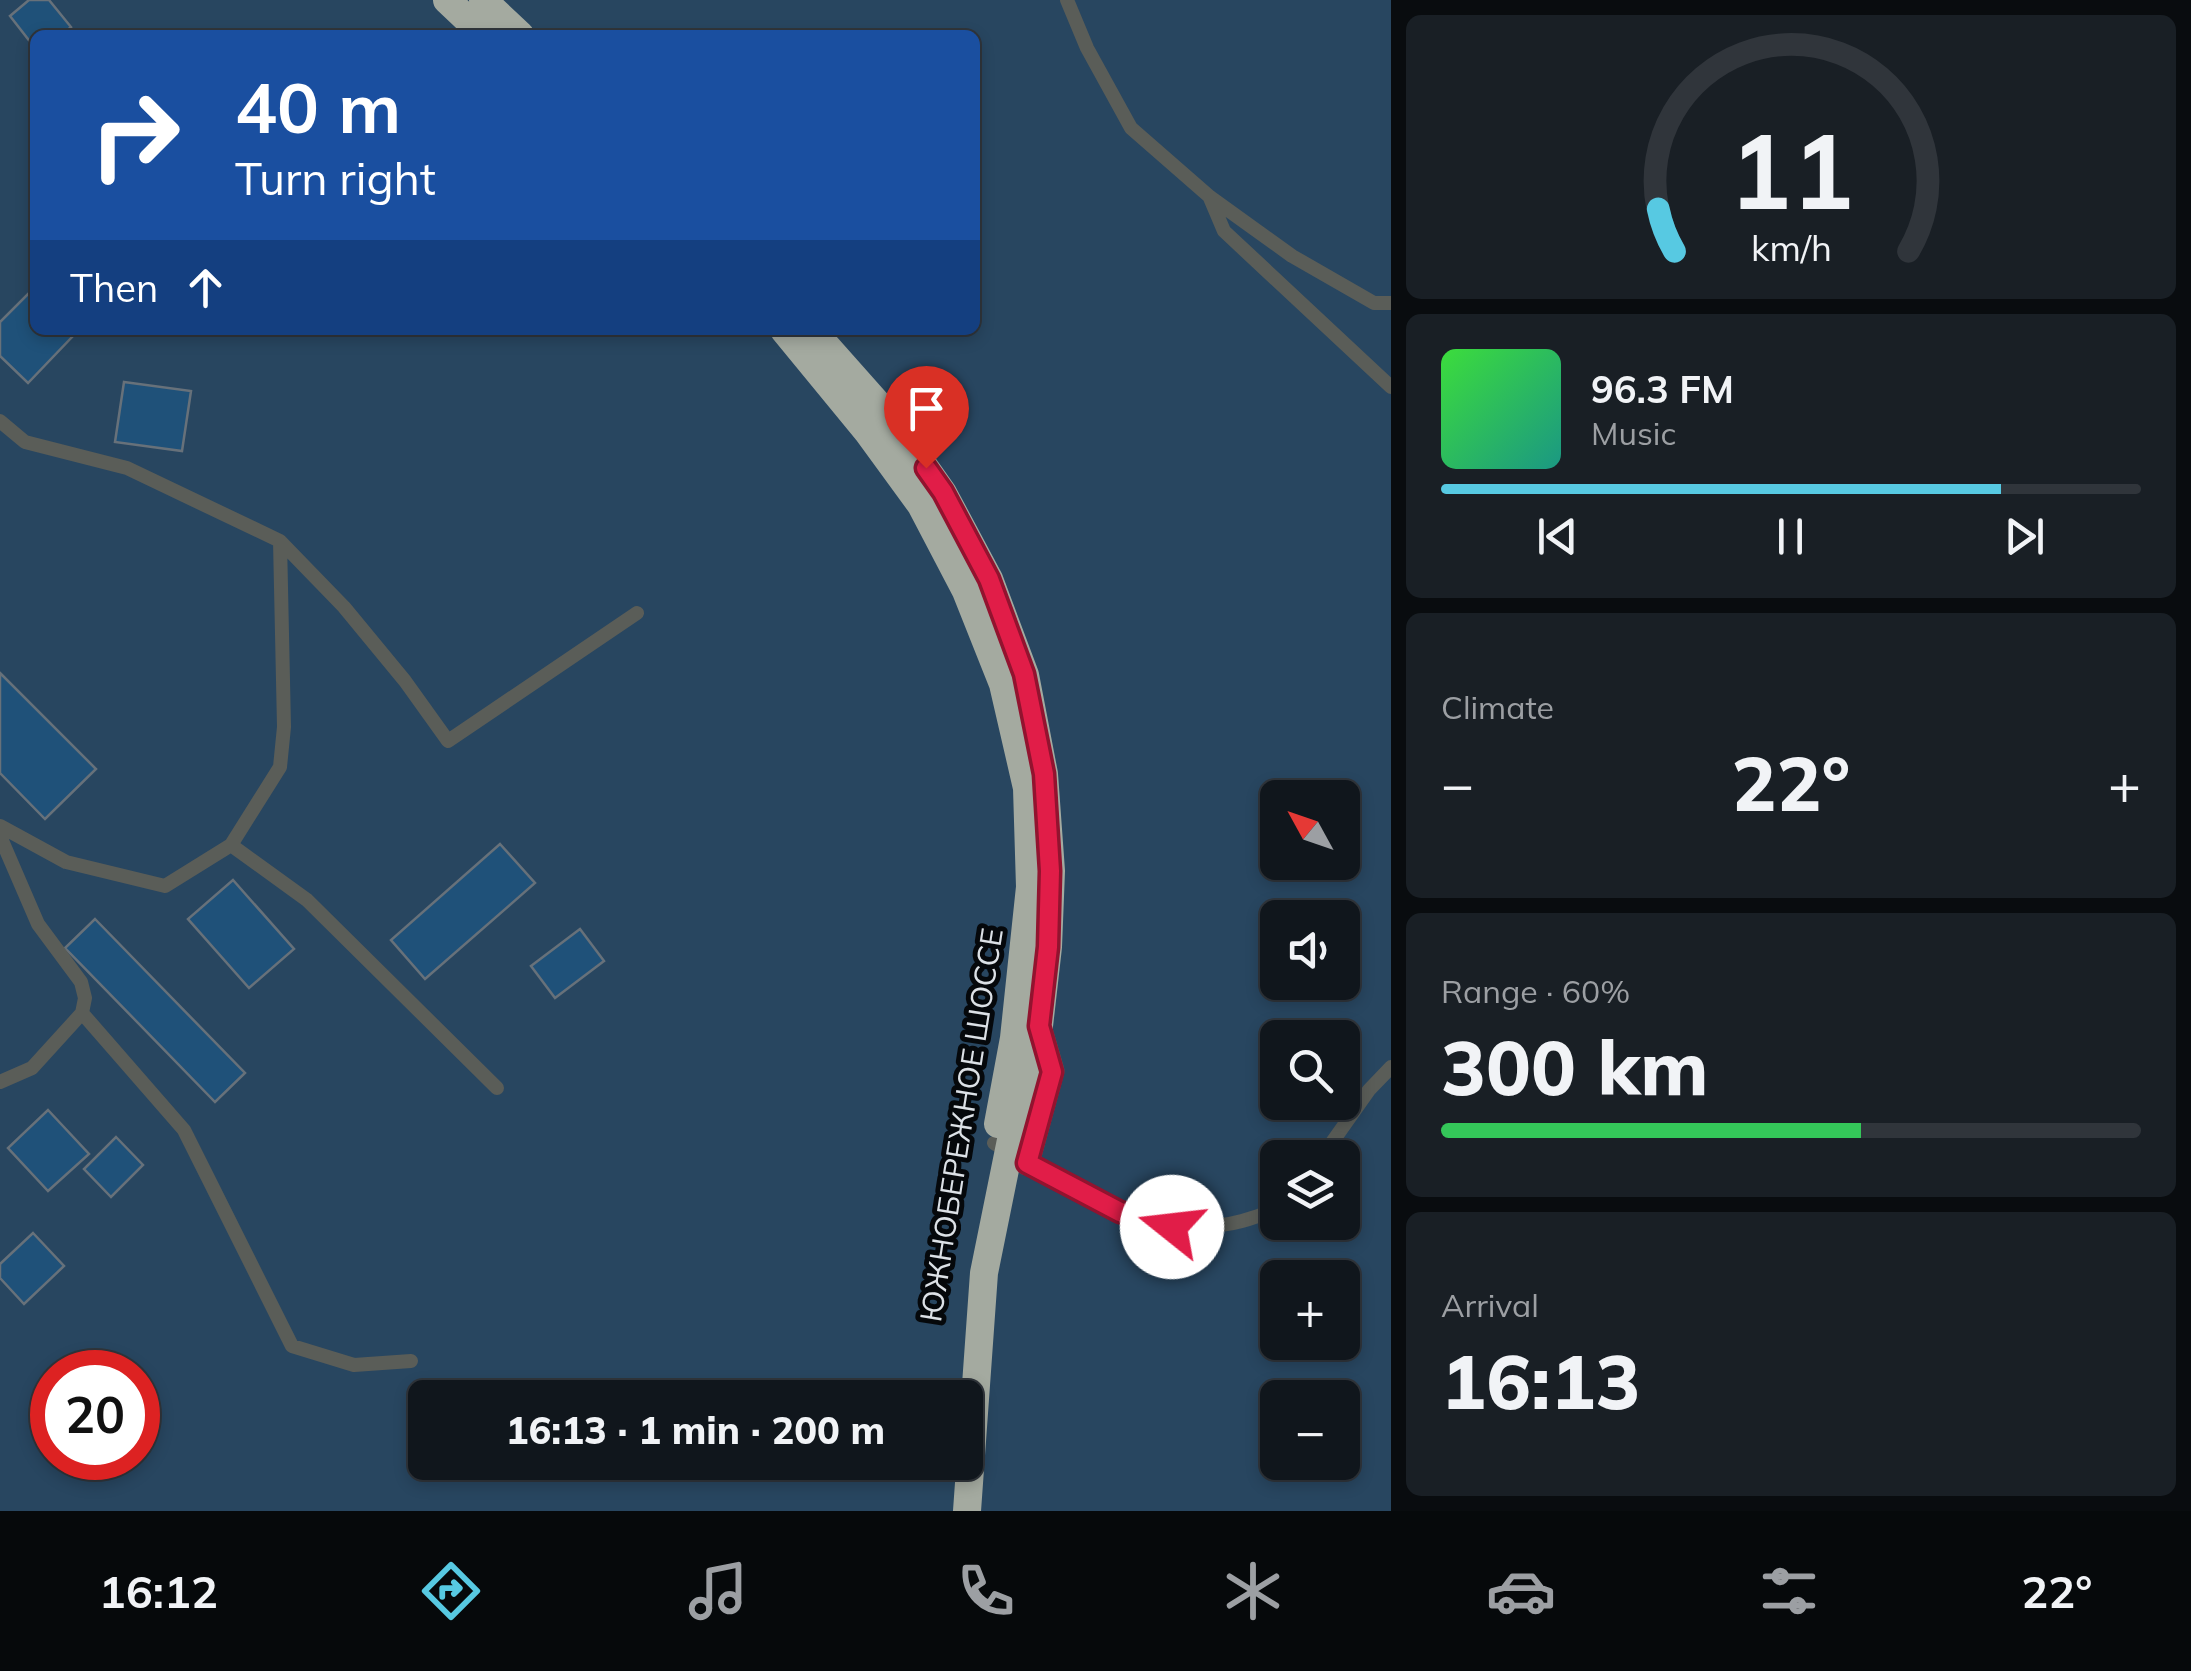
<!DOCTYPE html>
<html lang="en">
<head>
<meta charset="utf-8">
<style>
	:root { --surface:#10161c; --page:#191f25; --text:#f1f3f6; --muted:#9c9fa3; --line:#30353b; --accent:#57c9e2 }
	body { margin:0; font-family:Mulish,sans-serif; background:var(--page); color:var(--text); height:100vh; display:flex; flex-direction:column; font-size:38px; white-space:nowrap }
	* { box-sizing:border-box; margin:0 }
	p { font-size:32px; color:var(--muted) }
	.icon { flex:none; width:55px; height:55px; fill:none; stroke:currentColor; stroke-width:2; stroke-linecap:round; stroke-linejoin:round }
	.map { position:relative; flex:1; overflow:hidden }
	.drawer { display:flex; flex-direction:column; gap:15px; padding:15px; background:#090c0f; width:800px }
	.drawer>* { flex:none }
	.top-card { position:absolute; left:30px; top:30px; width:950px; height:305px; border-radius:15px; box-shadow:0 5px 15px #0003,0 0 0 2px var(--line); background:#1a4fa0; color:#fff; overflow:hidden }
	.needle { width:65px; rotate:310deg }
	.controls { position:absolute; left:1260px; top:780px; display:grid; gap:20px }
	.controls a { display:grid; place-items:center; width:100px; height:100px; border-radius:15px; background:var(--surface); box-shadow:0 5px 15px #0003,0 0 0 2px var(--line); font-size:50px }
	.speed { position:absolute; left:30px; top:1350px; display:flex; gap:20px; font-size:50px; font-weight:700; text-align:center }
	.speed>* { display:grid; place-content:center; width:130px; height:130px; border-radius:50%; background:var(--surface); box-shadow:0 5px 15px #0003,0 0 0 2px var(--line); line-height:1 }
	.speed .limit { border:15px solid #d22; background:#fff; color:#111 }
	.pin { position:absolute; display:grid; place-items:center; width:85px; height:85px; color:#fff; margin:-102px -42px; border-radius:50% 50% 50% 0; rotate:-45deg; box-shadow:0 0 10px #0007 }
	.pin .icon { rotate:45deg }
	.me { position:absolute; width:110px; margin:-55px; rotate:286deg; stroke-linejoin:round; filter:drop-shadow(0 0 8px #0008) }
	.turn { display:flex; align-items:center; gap:35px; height:210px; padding:0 40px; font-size:45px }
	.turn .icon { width:130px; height:130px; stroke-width:2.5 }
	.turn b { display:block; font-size:70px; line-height:85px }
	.then { display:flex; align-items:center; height:95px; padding:0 40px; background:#0003; gap:20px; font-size:38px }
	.big { font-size:75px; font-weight:800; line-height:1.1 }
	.drawer .tile { flex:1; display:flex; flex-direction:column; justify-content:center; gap:15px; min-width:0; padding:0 35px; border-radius:15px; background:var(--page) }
	.drawer .dial { align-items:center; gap:0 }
	.dial svg { height:260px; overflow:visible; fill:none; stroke:var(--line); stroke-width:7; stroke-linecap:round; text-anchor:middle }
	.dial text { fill:var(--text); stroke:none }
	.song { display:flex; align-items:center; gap:30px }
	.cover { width:120px; height:120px; border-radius:15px; background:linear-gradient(135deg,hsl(120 70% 55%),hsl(170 70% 35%)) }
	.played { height:10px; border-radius:5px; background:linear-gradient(90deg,var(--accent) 80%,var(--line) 80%) }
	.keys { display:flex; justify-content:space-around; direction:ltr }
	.heat { display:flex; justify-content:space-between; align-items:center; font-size:55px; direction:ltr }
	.charge { height:15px; border-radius:8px; background:linear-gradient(90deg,#34c759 60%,var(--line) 0) }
	.trip { position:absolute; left:408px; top:1380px; width:575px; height:100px; border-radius:15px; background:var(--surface); box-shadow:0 5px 15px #0003,0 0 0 2px var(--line); font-weight:800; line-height:100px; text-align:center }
	.tab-bar { display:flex; height:160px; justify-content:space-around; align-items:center; background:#06090b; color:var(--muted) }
	.tab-bar .icon { width:70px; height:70px }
	.tab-bar .active { color:var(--accent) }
	.tab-bar b { font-size:45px; color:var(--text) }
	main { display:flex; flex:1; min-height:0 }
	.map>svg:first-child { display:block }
	.green { fill:#284660; fill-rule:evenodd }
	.building { fill:#1f5179; stroke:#67717a; stroke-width:2.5 }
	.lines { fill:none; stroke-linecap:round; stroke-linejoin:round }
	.service { stroke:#5a5d58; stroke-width:14 }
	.minor { stroke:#5a5d58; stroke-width:25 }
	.trunk { stroke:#a4aaa0; stroke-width:28 }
	.route-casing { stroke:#92132f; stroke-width:25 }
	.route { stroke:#e11d48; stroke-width:18 }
	.labels { text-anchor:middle; stroke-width:10; stroke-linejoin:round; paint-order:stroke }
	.street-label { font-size:30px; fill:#dce1e6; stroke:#05080b }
</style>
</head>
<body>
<main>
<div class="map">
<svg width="1391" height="1511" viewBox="0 0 1391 1511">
	<rect width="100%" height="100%" fill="#161e25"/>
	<path class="green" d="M 0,0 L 1391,0 L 1391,1511 L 0,1511 ZM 35,35 L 975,35 L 975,330 L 35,330 ZM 1278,798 L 1342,798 L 1342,862 L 1278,862 ZM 1278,918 L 1342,918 L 1342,982 L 1278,982 ZM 1278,1038 L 1342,1038 L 1342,1102 L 1278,1102 ZM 1278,1158 L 1342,1158 L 1342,1222 L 1278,1222 ZM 1278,1278 L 1342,1278 L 1342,1342 L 1278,1342 ZM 52,1372 L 138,1372 L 138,1458 L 52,1458 ZM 425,1398 L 965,1398 L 965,1462 L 425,1462 ZM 1278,1398 L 1342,1398 L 1342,1462 L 1278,1462 Z"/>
	<path class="building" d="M 29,0 L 49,0 L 71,27 L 62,35 L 35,35 L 35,48 L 10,16 Z
		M 28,294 L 35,301 L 35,330 L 65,330 L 72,337 L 28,383 L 0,356 L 0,322 Z
		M 124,382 L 191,391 L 182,451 L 115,442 Z
		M 0,673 L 96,769 L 45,819 L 0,773 Z
		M 500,844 L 535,883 L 425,979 L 391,940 Z
		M 233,880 L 294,949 L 249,988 L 188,919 Z
		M 95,919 L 245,1073 L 215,1102 L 65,948 Z
		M 580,929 L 604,961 L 555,998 L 531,966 Z
		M 48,1110 L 89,1154 L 48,1191 L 8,1148 Z
		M 116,1137 L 143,1165 L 111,1197 L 84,1169 Z
		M 33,1233 L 64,1266 L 24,1304 L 0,1278 L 0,1264 Z"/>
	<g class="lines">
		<path class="service" d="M 1067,0 L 1087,48 L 1131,128 L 1210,197 L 1292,256 L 1374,303 L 1391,303
			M 1210,198 L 1224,231 L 1391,387
			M 0,421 L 25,442 L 127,468 L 280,541 L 344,607 L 405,681 L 448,741 L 637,613
			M 0,826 L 66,862 L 165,886 L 231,845 L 280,767 L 284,727 L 280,541
			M 0,836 L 38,924 L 81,982 L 85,998 L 82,1013 L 32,1068 L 0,1082
			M 231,845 L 307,900 L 497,1088
			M 82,1013 L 184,1130 L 292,1346 L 354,1365 L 411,1361
			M 994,1143 C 1067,1188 1153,1245 1242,1221 C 1256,1217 1266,1214 1278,1206
			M 1321,1158 L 1369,1090 L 1391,1067"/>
		<path class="minor" d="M 1027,1163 L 1052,1071 L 1039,1026"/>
		<path class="trunk" d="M 447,0 L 484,35
			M 483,0 L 520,35
			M 784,330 L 867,431 L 921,505 L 966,591 L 1003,684 L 1027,788 L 1030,887 L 1014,1038 L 998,1124
			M 812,330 L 891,419 L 943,493 L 989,579 L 1025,675 L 1044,774 L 1051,871 L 1048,947 L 1039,1026 L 1012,1135 L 984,1273 L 967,1511"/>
	</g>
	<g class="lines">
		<g class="route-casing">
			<path id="route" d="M 926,468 L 943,492 L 989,579 L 1024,674 L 1044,774 L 1050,871 L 1048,947 L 1039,1026 L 1052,1072 L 1027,1163 L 1120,1212 L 1172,1227"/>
		</g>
		<use href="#route" class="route"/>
	</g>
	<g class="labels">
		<g class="street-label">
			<text transform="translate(962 1125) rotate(-81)" y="10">ЮЖНОБЕРЕЖНОЕ ШОССЕ</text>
		</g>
	</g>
</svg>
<div class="controls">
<a><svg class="needle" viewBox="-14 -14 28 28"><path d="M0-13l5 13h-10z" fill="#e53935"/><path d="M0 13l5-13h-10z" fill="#9c9fa3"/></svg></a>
<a><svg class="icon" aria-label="sound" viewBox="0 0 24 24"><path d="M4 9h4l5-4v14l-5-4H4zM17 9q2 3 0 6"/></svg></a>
<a><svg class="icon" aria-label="search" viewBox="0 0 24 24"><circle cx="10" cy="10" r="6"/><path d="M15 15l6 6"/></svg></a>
<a><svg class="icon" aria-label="layers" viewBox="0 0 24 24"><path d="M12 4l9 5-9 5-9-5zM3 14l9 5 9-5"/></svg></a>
<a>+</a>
<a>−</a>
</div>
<div class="speed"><div class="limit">20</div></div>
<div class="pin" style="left:926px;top:468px;background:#d93025"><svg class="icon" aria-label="arrive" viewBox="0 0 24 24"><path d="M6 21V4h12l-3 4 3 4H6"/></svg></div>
<svg class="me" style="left:1172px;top:1227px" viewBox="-20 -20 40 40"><circle r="19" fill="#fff"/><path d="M0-13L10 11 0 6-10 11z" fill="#e11d48"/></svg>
<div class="trip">16:13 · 1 min · 200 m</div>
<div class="top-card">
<div class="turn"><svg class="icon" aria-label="right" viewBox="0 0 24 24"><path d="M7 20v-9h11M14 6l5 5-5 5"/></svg><div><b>40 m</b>Turn right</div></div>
<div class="then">Then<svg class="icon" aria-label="ahead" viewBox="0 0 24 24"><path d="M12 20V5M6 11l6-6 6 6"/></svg></div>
</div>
</div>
<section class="drawer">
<div class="tile dial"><svg viewBox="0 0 100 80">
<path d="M14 69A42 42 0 1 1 86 69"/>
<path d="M14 69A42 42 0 0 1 9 56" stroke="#57c9e2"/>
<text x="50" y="56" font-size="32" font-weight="700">11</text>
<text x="50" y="72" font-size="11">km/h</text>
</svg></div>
<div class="tile">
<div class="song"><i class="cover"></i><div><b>96.3 FM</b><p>Music</p></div></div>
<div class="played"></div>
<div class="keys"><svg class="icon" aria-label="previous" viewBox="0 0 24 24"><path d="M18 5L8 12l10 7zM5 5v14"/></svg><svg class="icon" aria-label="pause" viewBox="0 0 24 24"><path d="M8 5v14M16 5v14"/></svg><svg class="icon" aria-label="next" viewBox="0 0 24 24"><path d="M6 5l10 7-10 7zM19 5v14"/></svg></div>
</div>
<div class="tile"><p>Climate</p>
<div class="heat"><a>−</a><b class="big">22°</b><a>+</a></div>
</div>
<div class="tile"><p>Range · 60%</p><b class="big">300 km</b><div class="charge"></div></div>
<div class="tile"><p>Arrival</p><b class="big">16:13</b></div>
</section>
</main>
<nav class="tab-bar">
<b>16:12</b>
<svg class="icon active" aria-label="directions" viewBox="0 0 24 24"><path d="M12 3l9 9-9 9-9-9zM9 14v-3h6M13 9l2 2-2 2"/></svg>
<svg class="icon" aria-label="music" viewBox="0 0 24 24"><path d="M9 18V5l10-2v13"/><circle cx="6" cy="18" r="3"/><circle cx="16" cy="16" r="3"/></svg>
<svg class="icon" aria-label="phone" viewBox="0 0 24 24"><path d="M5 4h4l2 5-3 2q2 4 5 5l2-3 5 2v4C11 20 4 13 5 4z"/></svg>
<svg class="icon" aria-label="climate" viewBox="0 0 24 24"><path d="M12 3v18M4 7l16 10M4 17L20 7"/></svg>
<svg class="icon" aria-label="car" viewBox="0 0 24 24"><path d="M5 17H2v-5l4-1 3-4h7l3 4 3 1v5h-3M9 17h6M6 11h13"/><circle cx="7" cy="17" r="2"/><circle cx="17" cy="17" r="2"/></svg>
<svg class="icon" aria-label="filters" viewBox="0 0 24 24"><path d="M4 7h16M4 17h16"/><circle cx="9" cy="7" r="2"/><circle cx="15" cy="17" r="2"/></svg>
<b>22°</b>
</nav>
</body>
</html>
